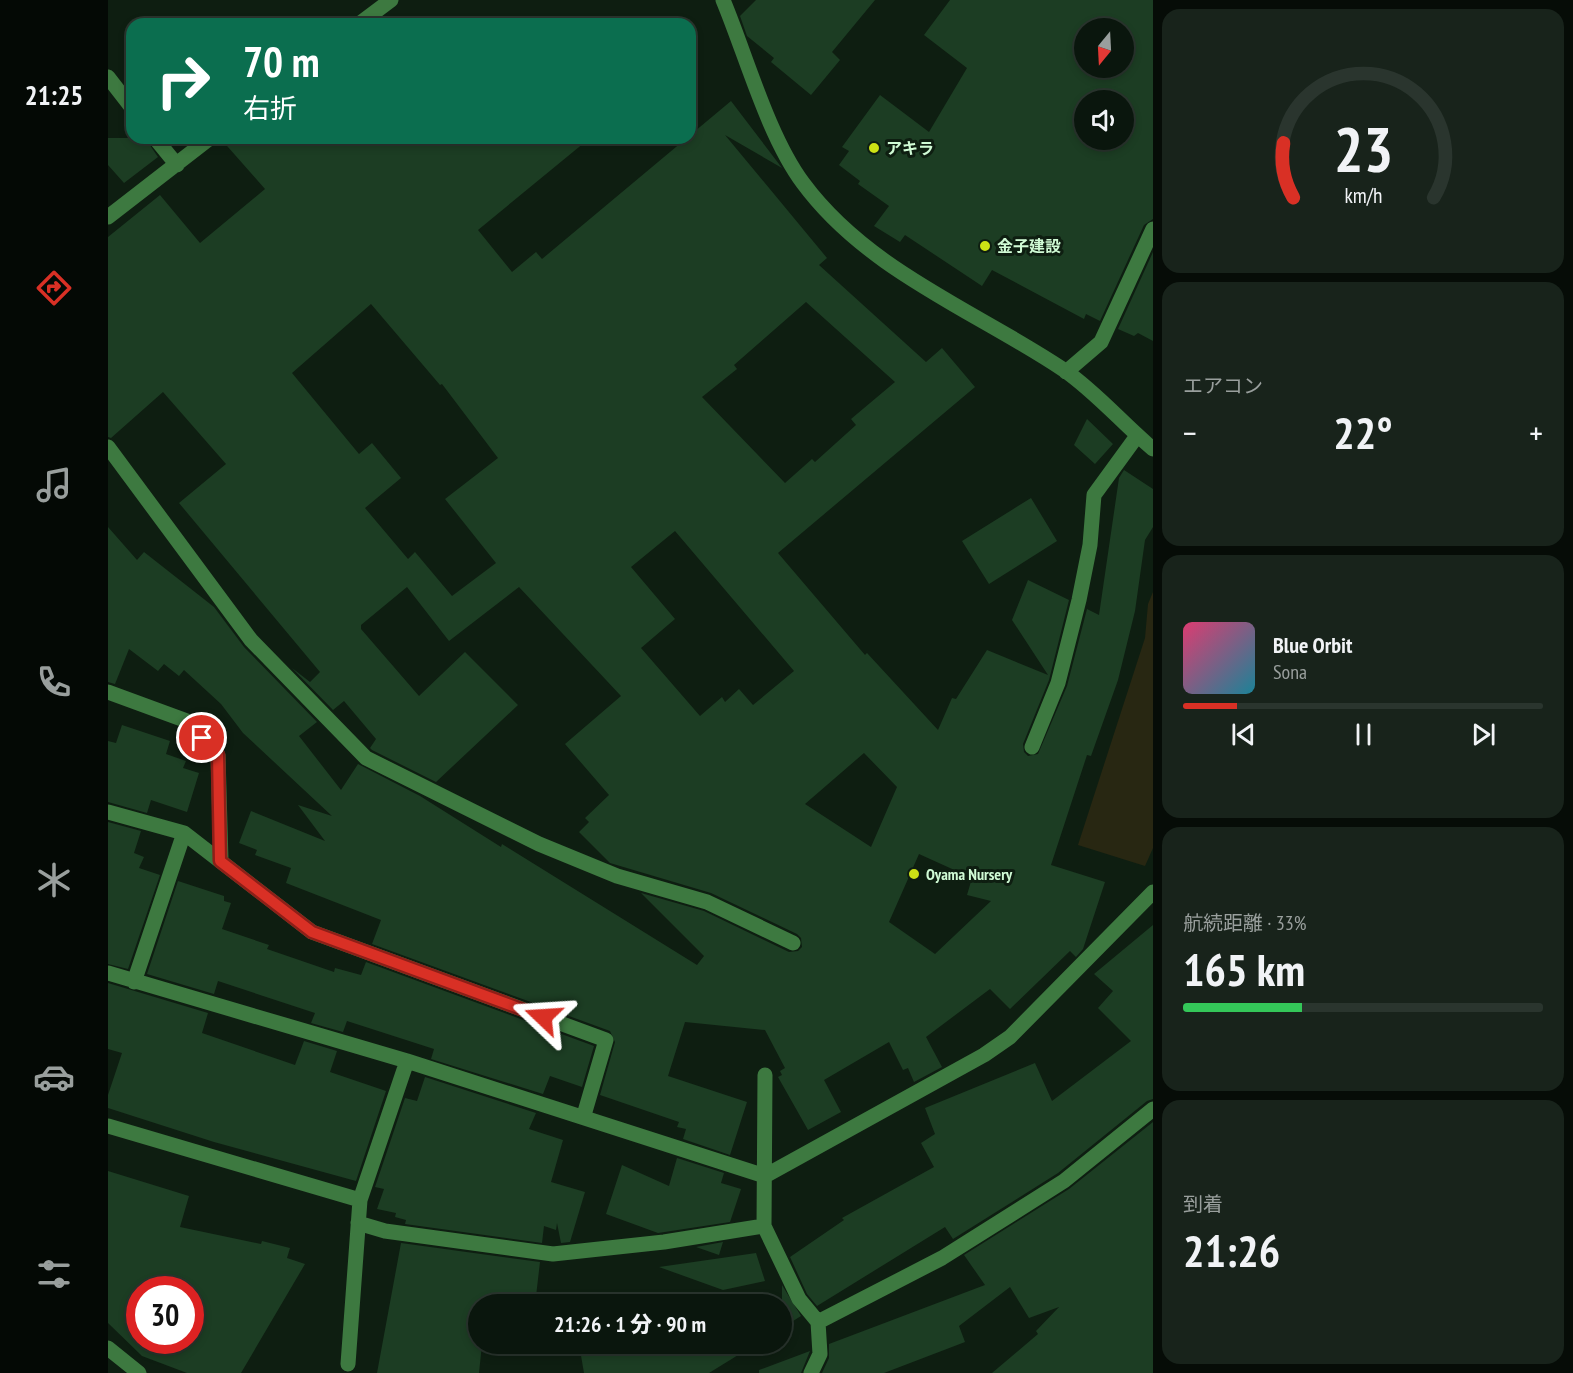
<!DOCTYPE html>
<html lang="ja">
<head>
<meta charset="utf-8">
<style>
	:root { --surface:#0a160d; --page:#18231b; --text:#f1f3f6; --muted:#999f9d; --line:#2a352e; --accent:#d93025 }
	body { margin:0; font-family:"PT Sans Narrow","Noto Sans JP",sans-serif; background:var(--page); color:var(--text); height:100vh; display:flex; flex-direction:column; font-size:22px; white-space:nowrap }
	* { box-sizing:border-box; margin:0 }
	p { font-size:20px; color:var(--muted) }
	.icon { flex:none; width:33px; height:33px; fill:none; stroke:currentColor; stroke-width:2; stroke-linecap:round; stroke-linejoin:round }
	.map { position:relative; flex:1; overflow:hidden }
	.panel { display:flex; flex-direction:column; gap:9px; padding:9px; background:#060c07; width:420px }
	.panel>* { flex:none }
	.guide { position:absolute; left:18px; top:18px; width:570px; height:126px; border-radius:18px; box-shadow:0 3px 9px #0003,0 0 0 2px var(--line); background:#0b6e4f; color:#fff; overflow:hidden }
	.needle { width:39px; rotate:198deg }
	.controls { position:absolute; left:966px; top:18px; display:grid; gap:12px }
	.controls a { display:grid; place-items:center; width:60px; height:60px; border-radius:50%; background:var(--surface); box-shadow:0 3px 9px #0003,0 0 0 2px var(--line); font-size:30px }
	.speed { position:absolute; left:18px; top:1276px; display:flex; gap:12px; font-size:30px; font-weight:700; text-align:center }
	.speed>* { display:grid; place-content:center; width:78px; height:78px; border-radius:50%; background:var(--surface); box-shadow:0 3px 9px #0003,0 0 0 2px var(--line); line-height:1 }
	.speed .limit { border:9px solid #d22; background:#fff; color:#111 }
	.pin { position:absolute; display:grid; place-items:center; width:51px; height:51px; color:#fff; margin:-26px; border:3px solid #fff; border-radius:50%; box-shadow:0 2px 6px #0007 }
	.me { position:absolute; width:66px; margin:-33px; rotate:290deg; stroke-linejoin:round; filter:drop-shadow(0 0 4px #0008) }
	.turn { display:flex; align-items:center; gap:21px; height:126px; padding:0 18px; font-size:27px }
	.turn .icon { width:78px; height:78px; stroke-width:2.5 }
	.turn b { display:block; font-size:42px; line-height:51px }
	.big { font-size:45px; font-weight:800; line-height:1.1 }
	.panel .widget { flex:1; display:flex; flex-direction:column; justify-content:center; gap:9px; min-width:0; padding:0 21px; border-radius:18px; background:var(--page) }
	.panel .dial { align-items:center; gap:0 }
	.dial svg { height:156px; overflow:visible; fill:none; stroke:var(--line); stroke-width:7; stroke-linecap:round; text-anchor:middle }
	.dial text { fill:var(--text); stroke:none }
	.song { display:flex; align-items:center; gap:18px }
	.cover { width:72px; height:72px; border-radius:9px; background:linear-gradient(135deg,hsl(340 70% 55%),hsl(190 70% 35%)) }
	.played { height:6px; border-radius:3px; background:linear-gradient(90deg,var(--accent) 15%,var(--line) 15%) }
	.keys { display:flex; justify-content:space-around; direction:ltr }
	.heat { display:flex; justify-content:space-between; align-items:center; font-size:33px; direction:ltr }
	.charge { height:9px; border-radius:4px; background:linear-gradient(90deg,#34c759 33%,var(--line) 0) }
	.trip { position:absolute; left:360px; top:1294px; width:324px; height:60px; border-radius:30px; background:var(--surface); box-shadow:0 3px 9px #0003,0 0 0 2px var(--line); font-weight:800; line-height:60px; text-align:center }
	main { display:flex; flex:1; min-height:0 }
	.dock { display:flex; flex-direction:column; width:108px; justify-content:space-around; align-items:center; background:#040905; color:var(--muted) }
	.dock .icon { width:42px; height:42px }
	.dock .current { color:var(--accent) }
	.dock b { font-size:27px; color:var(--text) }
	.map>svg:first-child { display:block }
	.green { fill:#282712 }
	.building { fill:#1c3d23; fill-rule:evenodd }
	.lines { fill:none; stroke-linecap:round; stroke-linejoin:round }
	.minor { stroke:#3d7940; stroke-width:15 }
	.route-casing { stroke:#8d1f18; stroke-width:15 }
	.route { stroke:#d93025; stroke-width:10 }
	.poi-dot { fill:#cde215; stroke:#0e1e11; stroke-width:2 }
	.labels { text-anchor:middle; stroke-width:6; stroke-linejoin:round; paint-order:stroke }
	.poi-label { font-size:16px; font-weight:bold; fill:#d0fbd5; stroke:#0e1e11; text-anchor:start }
</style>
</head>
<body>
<main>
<nav class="dock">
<b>21:25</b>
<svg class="icon current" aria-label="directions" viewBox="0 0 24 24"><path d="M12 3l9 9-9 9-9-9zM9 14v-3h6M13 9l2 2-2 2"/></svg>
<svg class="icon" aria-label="music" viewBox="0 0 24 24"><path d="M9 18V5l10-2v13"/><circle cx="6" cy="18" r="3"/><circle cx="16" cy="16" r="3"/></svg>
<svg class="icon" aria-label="phone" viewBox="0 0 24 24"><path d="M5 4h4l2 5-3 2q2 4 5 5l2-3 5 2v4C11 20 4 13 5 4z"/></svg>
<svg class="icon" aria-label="climate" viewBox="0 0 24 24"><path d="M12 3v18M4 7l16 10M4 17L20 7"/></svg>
<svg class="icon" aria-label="car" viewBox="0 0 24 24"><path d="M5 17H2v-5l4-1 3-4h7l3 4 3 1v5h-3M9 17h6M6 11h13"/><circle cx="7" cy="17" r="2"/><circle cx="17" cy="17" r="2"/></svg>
<svg class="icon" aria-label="filters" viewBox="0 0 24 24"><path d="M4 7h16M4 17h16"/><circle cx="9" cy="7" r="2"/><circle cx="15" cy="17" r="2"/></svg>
</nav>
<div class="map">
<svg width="1045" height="1373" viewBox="0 0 1045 1373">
	<rect width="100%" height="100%" fill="#0e1e11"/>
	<path class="green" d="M 1045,592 L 1045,848 L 1037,866 L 970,845 L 1037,638 L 1040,604 Z"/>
	<path class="building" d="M 648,0 L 767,0 L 724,52 L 732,60 L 703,95 L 663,62 L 666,58 L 639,36 L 632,16 Z
		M 842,0 L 1045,0 L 1045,219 L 1036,225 L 992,321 L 978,314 L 976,319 L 884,270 L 874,286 L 797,235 L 792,242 L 766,226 L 781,206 L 750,184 L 752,181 L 731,165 L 741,151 L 734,147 L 772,95 L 821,132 L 859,68 L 816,35 ZM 976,28 L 1016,28 L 1016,68 L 976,68 ZM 976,100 L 1016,100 L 1016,140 L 976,140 Z
		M 623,101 L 674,168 L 617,135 L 719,258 L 711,265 L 818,362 L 834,348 L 867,387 L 670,553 L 757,655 L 759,653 L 830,730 L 844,698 L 848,699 L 879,650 L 940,675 L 904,620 L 920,580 L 961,600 L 941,680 L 915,744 L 916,752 L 920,756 L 930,754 L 959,686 L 979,609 L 991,615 L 1011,478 L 1016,470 L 1045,489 L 1045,527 L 1037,540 L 1027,611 L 1010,680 L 983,756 L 979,755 L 943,865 L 997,882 L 975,949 L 968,957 L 962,951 L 902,1009 L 882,989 L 818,1037 L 834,1067 L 806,1082 L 800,1068 L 795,1070 L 781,1042 L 716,1080 L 733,1112 L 700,1130 L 670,1077 L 674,1075 L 672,1071 L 677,1068 L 657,1030 L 577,1022 L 560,1076 L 639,1102 L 622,1155 L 575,1139 L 578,1129 L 569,1127 L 571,1122 L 492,1095 L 507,1042 L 502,1031 L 264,944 L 273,920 L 178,883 L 183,868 L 147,855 L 149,850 L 131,843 L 143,811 L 217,841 L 190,805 L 224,816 L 135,733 L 113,704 L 76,670 L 71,676 L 56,664 L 50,671 L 21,649 L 7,684 L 0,682 L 0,527 L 29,560 L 36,552 L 106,607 L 136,647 L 209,722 L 191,736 L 233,790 L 250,764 L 312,796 L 393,847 L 394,844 L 589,965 L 596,956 L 533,893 L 596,911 L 681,952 L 690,951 L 694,947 L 693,938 L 689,934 L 603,893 L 502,863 L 471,832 L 481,822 L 477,818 L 501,795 L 457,744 L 513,696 L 411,587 L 341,641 L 299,587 L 253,625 L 253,629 L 311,696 L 357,652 L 410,705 L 328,782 L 264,750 L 262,748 L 268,739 L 236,701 L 225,710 L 184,668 L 202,682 L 212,672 L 71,503 L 118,464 L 55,392 L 3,438 L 0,437 L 0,237 L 52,195 L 92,243 L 157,189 L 112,138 L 482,138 L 370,230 L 404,272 L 428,252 L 434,259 ZM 698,302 L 787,382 L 743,419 L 748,425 L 707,462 L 704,459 L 677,483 L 594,397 L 629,369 L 626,365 ZM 263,304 L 332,385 L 334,384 L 390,458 L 337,499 L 388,563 L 344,596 L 307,552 L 300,559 L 257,508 L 293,478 L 264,443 L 251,454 L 184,373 ZM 567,531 L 686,671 L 645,705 L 631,689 L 617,702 L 614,697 L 592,716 L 533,648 L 567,619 L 523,567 ZM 756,753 L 789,787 L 763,847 L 697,804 ZM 811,854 L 864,878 L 859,895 L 883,901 L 827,954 L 781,922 Z
		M 0,138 L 37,138 L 50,157 L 16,183 L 0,165 Z
		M 1045,252 L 1045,341 L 1030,333 L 1026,336 L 1010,329 Z
		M 979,419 L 1005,444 L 987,464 L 966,445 Z
		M 923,498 L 949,541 L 881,584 L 854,541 Z
		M 14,725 L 62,741 L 58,754 L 78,761 L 75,768 L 91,773 L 79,812 L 43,800 L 39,813 L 0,802 L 0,741 L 8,743 Z
		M 0,822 L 33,831 L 26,853 L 36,857 L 31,868 L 52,875 L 20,969 L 0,964 Z
		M 70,881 L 116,896 L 116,901 L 123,903 L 114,929 L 161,945 L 159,949 L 226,972 L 227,968 L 253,975 L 258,962 L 486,1046 L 474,1087 L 442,1076 L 435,1094 L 323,1059 L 326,1049 L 239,1021 L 235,1032 L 203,1023 L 207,1013 L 110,981 L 106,994 L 39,974 Z
		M 1045,925 L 1045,1099 L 1039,1101 L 950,1173 L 845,1239 L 837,1227 L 709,1306 L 699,1294 L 682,1257 L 736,1220 L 734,1218 L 826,1167 L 813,1143 L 827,1134 L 817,1108 L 927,1063 L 944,1101 L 1023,1041 L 990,1008 L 1005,991 L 986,974 Z
		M 0,983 L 100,1013 L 94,1033 L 187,1065 L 196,1041 L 229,1051 L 222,1072 L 278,1091 L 248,1181 L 106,1142 L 0,1108 L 0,1095 L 14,1053 L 0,1049 Z
		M 317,1077 L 428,1113 L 421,1129 L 455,1140 L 443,1182 L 477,1192 L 462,1242 L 453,1243 L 449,1223 L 448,1230 L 436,1226 L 434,1243 L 297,1224 L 298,1220 L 287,1217 L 288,1213 L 269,1209 L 276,1189 L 267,1187 L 297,1098 L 309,1101 Z
		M 1045,1122 L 1045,1373 L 884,1373 L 930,1334 L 928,1331 L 951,1307 L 921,1318 L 902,1287 L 851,1326 L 857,1342 L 776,1373 L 714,1373 L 721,1358 L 721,1344 L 877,1285 L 856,1255 L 961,1189 Z
		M 569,1158 L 616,1173 L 613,1183 L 633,1189 L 622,1222 L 550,1233 L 498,1214 L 514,1165 L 561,1186 Z
		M 0,1171 L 81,1196 L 72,1227 L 153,1244 L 154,1241 L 182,1248 L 179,1258 L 197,1264 L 133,1373 L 79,1373 L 34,1356 L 0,1323 ZM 32,1290 L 82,1290 L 82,1341 L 32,1341 Z
		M 615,1242 L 611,1255 L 588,1247 Z
		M 293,1243 L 432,1262 L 427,1305 L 370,1305 L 370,1344 L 374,1344 L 371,1373 L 269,1373 Z
		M 648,1253 L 657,1281 L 615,1290 L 551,1267 Z
		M 674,1285 L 693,1316 L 674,1328 Z
		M 471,1344 L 648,1344 L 601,1373 L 476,1373 Z
		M 702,1351 L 693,1373 L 651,1373 L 651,1370 Z"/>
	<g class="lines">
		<path class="minor" d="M 615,0 C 638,55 660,136 695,183 C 760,271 868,311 956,370 C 988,392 1015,424 1045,449
			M 251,24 L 283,0
			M 0,77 L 24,108
			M 47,138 L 69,165
			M 0,217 L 102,138
			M 958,372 L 993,342 L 1045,229
			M 0,447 L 143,640 L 258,758 L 431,844 L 509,876 L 599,902 L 685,943
			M 0,692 L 79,721 L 110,755 L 113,861
			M 924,747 L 950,683 L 971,600 L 982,545 L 986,495 L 1029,436
			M 0,812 L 76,833 L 204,932 L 498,1040 L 476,1115
			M 0,973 L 299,1061 L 657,1176 L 876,1055 L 902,1037 L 1045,892
			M 26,982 L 76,833
			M 657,1075 L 656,1226 L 691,1299 L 710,1322 L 712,1354 L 703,1373
			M 0,1126 L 252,1200
			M 250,1223 L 277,1231 L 445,1254 L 556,1242 L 656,1226
			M 710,1322 L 834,1258 L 956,1181 L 1045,1109
			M 0,1348 L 31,1373
			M 240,1364 L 252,1200 L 299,1061"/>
	</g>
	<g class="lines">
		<g class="route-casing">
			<path id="route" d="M 94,738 L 110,755 L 112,861 L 204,932 L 435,1017"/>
		</g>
		<use href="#route" class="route"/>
	</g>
	<g class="poi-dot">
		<circle cx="766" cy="148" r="6"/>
		<circle cx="877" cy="246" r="6"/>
		<circle cx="806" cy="874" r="6"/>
	</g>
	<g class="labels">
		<g class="poi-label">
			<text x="778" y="154">アキラ</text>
			<text x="889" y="252">金子建設</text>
			<text x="818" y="880">Oyama Nursery</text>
		</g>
	</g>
</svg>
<div class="controls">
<a><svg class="needle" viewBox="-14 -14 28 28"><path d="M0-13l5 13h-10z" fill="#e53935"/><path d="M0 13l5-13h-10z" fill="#999f9d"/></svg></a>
<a><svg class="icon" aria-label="sound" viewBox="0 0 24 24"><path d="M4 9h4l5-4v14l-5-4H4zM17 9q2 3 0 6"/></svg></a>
</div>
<div class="speed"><div class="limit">30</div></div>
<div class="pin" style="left:94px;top:738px;background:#d93025"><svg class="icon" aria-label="arrive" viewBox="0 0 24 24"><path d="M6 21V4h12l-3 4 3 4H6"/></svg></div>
<svg class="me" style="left:435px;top:1017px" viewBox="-20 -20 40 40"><path d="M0-17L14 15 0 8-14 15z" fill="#d93025" stroke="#fff" stroke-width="4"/></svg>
<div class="trip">21:26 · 1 分 · 90 m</div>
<div class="guide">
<div class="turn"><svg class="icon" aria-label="right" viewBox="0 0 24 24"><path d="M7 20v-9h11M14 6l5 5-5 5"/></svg><div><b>70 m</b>右折</div></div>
</div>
</div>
<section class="panel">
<div class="widget dial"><svg viewBox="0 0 100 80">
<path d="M14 69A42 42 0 1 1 86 69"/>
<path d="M14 69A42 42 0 0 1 9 41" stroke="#d93025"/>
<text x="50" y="56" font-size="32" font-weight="700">23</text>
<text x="50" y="72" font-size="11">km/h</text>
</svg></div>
<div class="widget"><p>エアコン</p>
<div class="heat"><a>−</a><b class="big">22°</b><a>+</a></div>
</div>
<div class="widget">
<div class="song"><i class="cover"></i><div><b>Blue Orbit</b><p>Sona</p></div></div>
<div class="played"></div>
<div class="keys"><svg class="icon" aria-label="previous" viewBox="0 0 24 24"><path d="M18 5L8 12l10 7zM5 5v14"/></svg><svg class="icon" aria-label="pause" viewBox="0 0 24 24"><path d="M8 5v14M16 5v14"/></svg><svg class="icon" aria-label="next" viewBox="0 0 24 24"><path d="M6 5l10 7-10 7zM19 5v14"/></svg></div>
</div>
<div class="widget"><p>航続距離 · 33%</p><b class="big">165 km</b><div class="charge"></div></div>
<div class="widget"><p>到着</p><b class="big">21:26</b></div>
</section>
</main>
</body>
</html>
